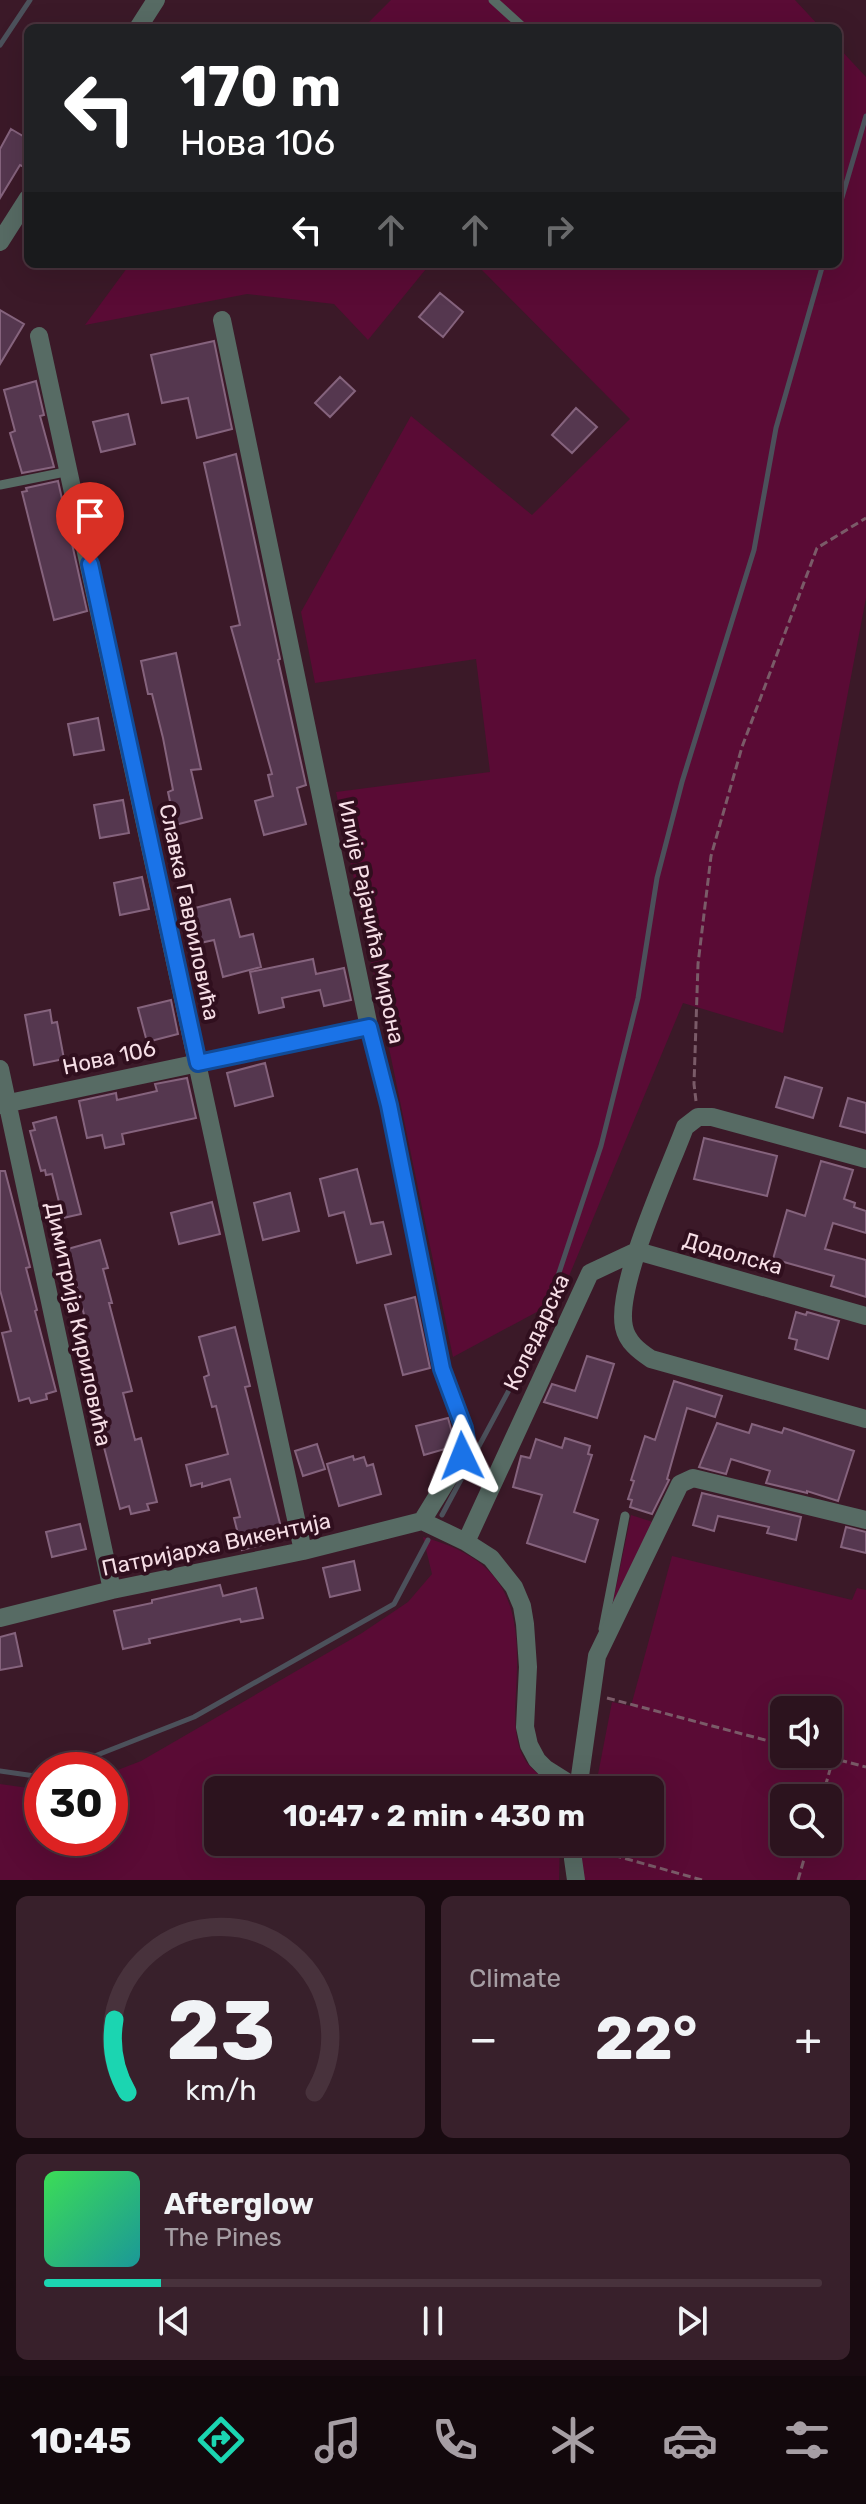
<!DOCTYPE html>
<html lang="en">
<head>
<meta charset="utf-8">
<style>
	:root { --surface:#2c131e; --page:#38202b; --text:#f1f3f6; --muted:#a69ea4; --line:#48323c; --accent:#1bd5b1 }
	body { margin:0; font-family:Rubik,sans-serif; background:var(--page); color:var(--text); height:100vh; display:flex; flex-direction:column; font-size:30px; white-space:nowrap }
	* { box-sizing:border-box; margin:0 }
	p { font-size:26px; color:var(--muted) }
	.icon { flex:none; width:44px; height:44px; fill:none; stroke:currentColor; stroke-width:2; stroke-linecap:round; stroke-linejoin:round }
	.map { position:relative; height:1880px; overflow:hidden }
	.sheet { display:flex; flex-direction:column; gap:16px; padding:16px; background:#180a10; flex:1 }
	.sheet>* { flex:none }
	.top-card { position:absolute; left:24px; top:24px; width:818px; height:244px; border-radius:12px; box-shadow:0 8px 32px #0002,0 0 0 2px var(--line); background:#202124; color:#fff; overflow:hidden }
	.tools { position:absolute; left:770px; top:1696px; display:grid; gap:16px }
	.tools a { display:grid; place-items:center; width:72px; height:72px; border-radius:12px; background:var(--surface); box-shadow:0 8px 32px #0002,0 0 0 2px var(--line); font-size:40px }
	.speed { position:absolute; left:24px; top:1752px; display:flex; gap:16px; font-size:40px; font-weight:700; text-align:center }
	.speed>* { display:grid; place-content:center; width:104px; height:104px; border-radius:50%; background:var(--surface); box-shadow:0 8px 32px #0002,0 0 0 2px var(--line); line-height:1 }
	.speed .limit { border:12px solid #d22; background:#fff; color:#111 }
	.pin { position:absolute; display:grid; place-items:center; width:68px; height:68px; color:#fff; margin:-82px -34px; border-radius:50% 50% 50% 0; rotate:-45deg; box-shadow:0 0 8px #0007 }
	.pin .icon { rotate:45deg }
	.me { position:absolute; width:88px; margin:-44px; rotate:358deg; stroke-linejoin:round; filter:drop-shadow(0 0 6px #0008) }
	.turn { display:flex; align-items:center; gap:28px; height:168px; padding:0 24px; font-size:36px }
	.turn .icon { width:104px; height:104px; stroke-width:2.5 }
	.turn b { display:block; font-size:56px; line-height:68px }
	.lanes { display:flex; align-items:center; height:76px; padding:0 24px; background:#0003; justify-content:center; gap:40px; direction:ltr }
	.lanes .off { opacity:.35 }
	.big { font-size:60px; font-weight:700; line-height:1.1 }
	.sheet .tile { flex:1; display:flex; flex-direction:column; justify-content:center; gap:12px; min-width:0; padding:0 28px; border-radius:12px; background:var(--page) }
	.sheet .dial { align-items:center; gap:0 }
	.dial svg { height:208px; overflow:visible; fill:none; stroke:var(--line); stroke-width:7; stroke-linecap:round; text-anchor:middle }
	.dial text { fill:var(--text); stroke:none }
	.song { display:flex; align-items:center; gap:24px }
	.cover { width:96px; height:96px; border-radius:12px; background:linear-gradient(135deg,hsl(130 70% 55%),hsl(180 70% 35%)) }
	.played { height:8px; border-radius:4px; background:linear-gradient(90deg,var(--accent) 15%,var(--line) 15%) }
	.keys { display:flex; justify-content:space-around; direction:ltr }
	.heat { display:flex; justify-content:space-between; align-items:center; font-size:44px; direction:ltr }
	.sheet .tiles { flex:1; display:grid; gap:16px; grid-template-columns:1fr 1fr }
	.tile:last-child { grid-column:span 2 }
	.trip { position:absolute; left:204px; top:1776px; width:460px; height:80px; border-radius:12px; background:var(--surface); box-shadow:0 8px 32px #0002,0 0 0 2px var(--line); font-weight:700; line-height:80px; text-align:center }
	.tab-bar { display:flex; height:128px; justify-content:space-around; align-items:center; background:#12080c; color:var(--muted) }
	.tab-bar .icon { width:56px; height:56px }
	.tab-bar .current { color:var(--accent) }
	.tab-bar b { font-size:36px; color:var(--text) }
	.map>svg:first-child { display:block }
	.green { fill:#5a0b35; fill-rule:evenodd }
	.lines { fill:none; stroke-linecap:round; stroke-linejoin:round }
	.stream { stroke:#4c515b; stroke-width:5 }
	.building { fill:#55374f; stroke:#85637d; stroke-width:2 }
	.path { stroke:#7a5b68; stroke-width:3; stroke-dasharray:8 4; stroke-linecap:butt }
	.lane { stroke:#576b64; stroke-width:9 }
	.street { stroke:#576b64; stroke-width:18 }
	.route-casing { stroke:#114b97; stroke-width:20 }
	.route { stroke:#1a73e8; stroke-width:14 }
	.labels { text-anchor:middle; stroke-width:8; stroke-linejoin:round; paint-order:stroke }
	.street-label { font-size:22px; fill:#f6dee6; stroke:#300f1e }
</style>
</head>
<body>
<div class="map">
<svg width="866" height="1880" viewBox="0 0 866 1880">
	<rect width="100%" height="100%" fill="#3b1928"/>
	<path class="green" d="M 391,0 L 795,0 L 821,28 L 363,28 Z
		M 838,47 L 866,77 L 866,598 L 783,1033 L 683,1003 L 559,1300 L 453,1357 L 336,792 L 490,772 L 476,659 L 315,683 L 301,612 L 411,416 L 532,515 L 630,419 L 476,264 L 838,264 Z
		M 130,264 L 430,264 L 368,340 L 334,304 L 247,294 L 85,325 Z
		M 631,1515 L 653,1522 L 609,1621 Z
		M 423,1537 C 511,1561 521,1609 516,1692 C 515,1712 513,1739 524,1758 C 531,1772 549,1780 561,1790 L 218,1790 L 218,1842 L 560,1842 L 559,1880 L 0,1880 L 0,1784 L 42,1790 L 42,1838 L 110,1838 L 110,1773 L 141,1761 L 362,1633 L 408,1602 L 432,1574 Z
		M 672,1556 L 852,1600 L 857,1588 L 866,1590 L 866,1880 L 578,1880 L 585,1842 L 650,1842 L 650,1790 L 595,1790 L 612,1702 L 631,1706 ZM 784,1710 L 828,1710 L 828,1754 L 784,1754 ZM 784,1798 L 828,1798 L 828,1842 L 784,1842 Z"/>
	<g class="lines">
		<path class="stream" d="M 0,45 L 30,0
			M 838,211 L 866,116
			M 442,1515 L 516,1377 L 549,1303 L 601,1146 L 638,998 L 657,878 L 682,782 L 754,550 L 776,428 L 823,264
			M 59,1770 L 194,1717 L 394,1604 L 428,1540
			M 0,1771 L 42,1777"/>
	</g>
	<path class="building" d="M 11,129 L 28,139 L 28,169 L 20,165 L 0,198 L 0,149 Z
		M 440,293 L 463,312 L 443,337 L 419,317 Z
		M 0,310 L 24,324 L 0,364 Z
		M 214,341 L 232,429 L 197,438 L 188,398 L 162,403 L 151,355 Z
		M 340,377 L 355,391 L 330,417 L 315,403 Z
		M 36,381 L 44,415 L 40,416 L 54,467 L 22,473 L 10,433 L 15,431 L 4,390 Z
		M 576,408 L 597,427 L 572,453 L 552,435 Z
		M 128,414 L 135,444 L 101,452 L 93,422 Z
		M 236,454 L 280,659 L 278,660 L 306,785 L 297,788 L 306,824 L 264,835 L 255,801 L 273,796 L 268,775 L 272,774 L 231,627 L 240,625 L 204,463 Z
		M 58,481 L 87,611 L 54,620 L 22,492 L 27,491 L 26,488 Z
		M 176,653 L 201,769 L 191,770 L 202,818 L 175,825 L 168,792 L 173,790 L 163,738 L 152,694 L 148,694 L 141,661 Z
		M 98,718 L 104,750 L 74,755 L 68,724 Z
		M 123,800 L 129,833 L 100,838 L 94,805 Z
		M 142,877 L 149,909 L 120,915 L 114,883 Z
		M 230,899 L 240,937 L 253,934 L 261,967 L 223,977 L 214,940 L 200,943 L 191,909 Z
		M 313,959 L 316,974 L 344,968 L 351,1000 L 324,1006 L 320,990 L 282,998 L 284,1007 L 259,1013 L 250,972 Z
		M 171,1000 L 178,1034 L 147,1042 L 138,1008 Z
		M 50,1010 L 52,1023 L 57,1022 L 64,1059 L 34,1065 L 25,1015 Z
		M 265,1063 L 273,1096 L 235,1106 L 227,1073 Z
		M 785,1077 L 822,1088 L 813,1118 L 776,1107 Z
		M 187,1078 L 196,1118 L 122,1134 L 124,1144 L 105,1148 L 102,1135 L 87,1138 L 79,1101 L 116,1093 L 117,1100 L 157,1091 L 155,1084 Z
		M 848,1098 L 866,1103 L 866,1133 L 840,1126 Z
		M 56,1117 L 81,1214 L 63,1218 L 52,1174 L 46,1175 L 45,1170 L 41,1171 L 30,1131 L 35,1130 L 33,1123 Z
		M 704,1138 L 777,1156 L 767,1196 L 694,1179 Z
		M 821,1161 L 853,1170 L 844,1199 L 855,1203 L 854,1207 L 866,1211 L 866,1233 L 833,1223 L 825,1249 L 866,1260 L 866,1297 L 831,1286 L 834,1276 L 773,1259 L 787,1210 L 805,1216 Z
		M 357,1169 L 371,1224 L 383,1222 L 391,1254 L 357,1263 L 344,1212 L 329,1216 L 320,1179 Z
		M 0,1171 L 5,1171 L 30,1267 L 26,1268 L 37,1310 L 35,1311 L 56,1391 L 46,1394 L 47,1399 L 31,1403 L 29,1398 L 19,1401 L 2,1333 L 11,1331 L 0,1290 Z
		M 290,1193 L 299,1231 L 263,1240 L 254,1203 Z
		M 212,1202 L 220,1234 L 179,1244 L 171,1213 Z
		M 100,1240 L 108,1268 L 103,1269 L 112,1303 L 109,1303 L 132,1391 L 123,1393 L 135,1440 L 141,1438 L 157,1502 L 147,1504 L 149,1510 L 131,1514 L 129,1506 L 120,1509 L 93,1405 L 96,1404 L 88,1373 L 92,1372 L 81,1332 L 88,1330 L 74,1276 L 71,1277 L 64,1250 Z
		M 415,1297 L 430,1368 L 403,1375 L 385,1305 Z
		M 796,1312 L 806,1315 L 807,1312 L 839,1321 L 828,1359 L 795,1349 L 797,1340 L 789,1338 Z
		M 235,1327 L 250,1386 L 245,1387 L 284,1539 L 242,1550 L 234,1518 L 240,1517 L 230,1479 L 202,1487 L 202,1483 L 191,1486 L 186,1465 L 228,1454 L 216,1406 L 212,1407 L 204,1377 L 209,1375 L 199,1337 Z
		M 587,1356 L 614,1364 L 597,1418 L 544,1402 L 552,1384 L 575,1391 Z
		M 674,1381 L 722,1396 L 715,1417 L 687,1408 L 667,1479 L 669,1480 L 652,1514 L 630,1507 L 632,1500 L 628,1499 L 634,1481 L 631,1480 L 645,1436 L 655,1440 Z
		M 448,1418 L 454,1440 L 452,1447 L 424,1455 L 416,1426 Z
		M 717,1423 L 749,1433 L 752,1424 L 782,1433 L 784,1428 L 854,1451 L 838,1501 L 807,1491 L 807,1493 L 766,1483 L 770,1471 L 731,1459 L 726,1474 L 699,1467 Z
		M 565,1438 L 590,1446 L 588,1454 L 592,1455 L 574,1512 L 598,1520 L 585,1562 L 527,1543 L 542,1495 L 513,1487 L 521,1456 L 530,1458 L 536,1439 L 562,1448 Z
		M 317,1444 L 325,1469 L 303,1476 L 295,1451 Z
		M 353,1456 L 354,1460 L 364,1457 L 367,1466 L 373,1464 L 381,1494 L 339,1506 L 327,1464 Z
		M 702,1493 L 801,1517 L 796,1540 L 767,1533 L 769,1527 L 718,1516 L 714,1531 L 693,1525 Z
		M 80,1524 L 86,1549 L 52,1557 L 46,1532 Z
		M 846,1527 L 866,1532 L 866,1553 L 841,1547 Z
		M 354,1561 L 360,1590 L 330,1597 L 323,1568 Z
		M 220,1585 L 223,1596 L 256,1588 L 263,1618 L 241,1622 L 240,1619 L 149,1639 L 150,1643 L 123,1649 L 114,1611 L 152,1603 L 152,1600 Z
		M 15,1633 L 22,1666 L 0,1670 L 0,1637 Z"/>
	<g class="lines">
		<path class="path" d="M 696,1101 L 694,1084 L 698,964 L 711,856 L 742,747 L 817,548 L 866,518
			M 607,1698 L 784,1745
			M 816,1754 L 866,1767
			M 822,1798 L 833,1759
			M 602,1852 L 702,1880
			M 798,1880 L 809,1842"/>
		<path class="lane" d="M 493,0 L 524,28
			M 0,485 L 70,471
			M 603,1629 L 625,1516"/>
		<path class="street" d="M 138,28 L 156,0
			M 0,242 L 28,198
			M 222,320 L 369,1027 L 389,1105 L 442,1369 L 464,1428 L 466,1440 L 462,1456 L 422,1521
			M 39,336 L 303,1551
			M 0,1069 L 112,1590
			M 0,1105 L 369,1027
			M 866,1159 L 712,1117 L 698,1117 L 685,1127 C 669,1170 615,1286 624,1327 C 627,1342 639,1351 651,1359 L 866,1419
			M 590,1273 L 637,1251 L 866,1316
			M 466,1542 L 590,1273
			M 0,1618 L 112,1590 L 303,1551 L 422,1521 L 466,1542 L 491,1558 L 514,1587 L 522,1606 L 525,1624 L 528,1667 L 525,1727 L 529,1745 L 537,1760 L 546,1769 L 578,1789
			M 578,1790 L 597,1656 L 680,1484 L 693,1478 L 866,1520
			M 574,1842 L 573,1859 L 576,1880"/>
	</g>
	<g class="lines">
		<g class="route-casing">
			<path id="route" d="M 90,564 L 198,1063 L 369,1027 L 389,1105 L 442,1369 L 464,1428 L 466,1440 L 462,1456"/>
		</g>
		<use href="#route" class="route"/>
	</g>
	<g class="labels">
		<g class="street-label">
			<text transform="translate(190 912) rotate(78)" y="8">Славка Гавриловића</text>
			<text transform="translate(372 922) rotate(78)" y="8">Илије Рајачића Мирона</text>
			<text transform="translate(109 1057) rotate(-12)" y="8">Нова 106</text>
			<text transform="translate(733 1253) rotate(16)" y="8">Додолска</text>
			<text transform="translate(79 1324) rotate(78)" y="8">Димитрија Кириловића</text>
			<text transform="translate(536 1332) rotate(-65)" y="8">Коледарска</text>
			<text transform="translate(216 1544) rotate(-12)" y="8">Патријарха Викентија</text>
		</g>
	</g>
</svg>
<div class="tools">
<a><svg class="icon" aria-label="sound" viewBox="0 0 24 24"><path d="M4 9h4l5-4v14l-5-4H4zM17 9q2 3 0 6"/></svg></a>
<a><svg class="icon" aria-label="search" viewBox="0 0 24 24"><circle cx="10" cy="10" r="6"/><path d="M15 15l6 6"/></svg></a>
</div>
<div class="speed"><div class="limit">30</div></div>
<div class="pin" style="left:90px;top:564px;background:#d93025"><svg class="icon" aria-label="arrive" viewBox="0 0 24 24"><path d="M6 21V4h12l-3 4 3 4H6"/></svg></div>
<svg class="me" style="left:462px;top:1456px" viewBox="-20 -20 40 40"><path d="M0-17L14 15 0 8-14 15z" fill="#1a73e8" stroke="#fff" stroke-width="4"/></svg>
<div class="trip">10:47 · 2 min · 430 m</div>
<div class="top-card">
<div class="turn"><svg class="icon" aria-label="left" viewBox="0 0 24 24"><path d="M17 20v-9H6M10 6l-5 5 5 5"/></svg><div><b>170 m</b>Нова 106</div></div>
<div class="lanes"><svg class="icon" aria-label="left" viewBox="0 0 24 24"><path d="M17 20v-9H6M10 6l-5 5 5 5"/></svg><svg class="icon off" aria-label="ahead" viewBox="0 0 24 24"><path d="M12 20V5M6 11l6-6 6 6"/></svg><svg class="icon off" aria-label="ahead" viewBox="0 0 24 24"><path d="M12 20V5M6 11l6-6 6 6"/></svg><svg class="icon off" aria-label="right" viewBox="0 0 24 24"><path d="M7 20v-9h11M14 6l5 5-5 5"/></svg></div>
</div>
</div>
<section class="sheet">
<div class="tiles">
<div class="tile dial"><svg viewBox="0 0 100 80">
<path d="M14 69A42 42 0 1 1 86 69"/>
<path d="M14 69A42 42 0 0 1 9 41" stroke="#1bd5b1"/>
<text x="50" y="56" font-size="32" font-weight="700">23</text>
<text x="50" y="72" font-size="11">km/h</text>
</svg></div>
<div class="tile"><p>Climate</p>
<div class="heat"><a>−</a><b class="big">22°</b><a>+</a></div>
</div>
<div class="tile">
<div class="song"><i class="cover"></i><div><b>Afterglow</b><p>The Pines</p></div></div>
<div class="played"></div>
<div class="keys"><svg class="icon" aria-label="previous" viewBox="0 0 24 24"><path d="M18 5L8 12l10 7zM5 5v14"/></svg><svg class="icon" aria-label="pause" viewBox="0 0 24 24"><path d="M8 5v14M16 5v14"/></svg><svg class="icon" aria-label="next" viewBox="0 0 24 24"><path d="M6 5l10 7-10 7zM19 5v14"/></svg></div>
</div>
</div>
</section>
<nav class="tab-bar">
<b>10:45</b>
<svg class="icon current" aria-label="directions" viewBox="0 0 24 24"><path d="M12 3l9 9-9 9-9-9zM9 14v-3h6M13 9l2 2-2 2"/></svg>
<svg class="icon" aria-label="music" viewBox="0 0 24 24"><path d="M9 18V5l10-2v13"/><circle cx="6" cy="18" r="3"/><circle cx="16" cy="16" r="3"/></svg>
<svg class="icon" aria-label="phone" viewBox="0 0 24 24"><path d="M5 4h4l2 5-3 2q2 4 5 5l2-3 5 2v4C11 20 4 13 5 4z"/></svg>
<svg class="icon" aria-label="climate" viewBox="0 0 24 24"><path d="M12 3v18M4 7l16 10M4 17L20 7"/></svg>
<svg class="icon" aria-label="car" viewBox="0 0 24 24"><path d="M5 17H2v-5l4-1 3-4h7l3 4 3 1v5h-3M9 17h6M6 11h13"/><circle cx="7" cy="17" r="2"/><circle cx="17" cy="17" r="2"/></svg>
<svg class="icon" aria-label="filters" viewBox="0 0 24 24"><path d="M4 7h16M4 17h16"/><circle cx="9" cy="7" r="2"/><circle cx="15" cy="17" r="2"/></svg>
</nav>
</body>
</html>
